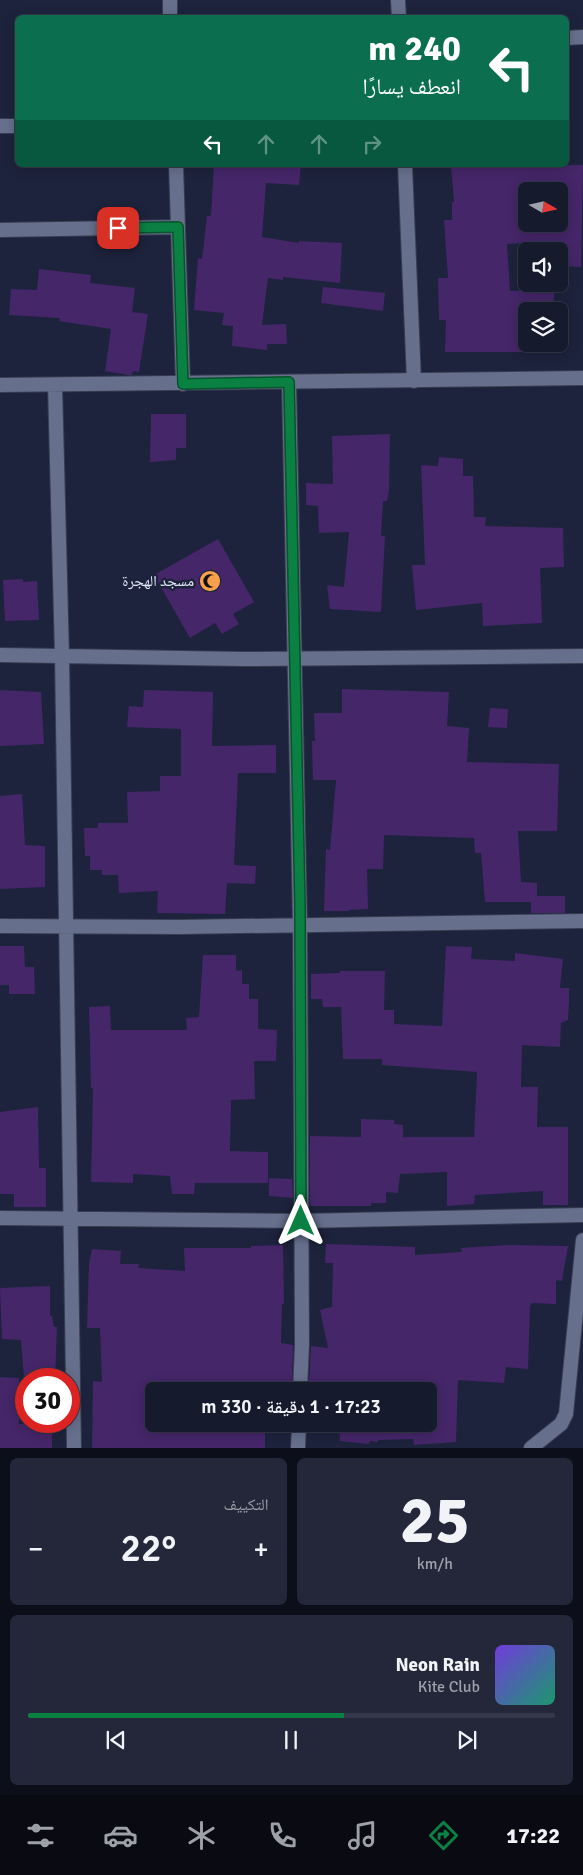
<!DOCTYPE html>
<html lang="ar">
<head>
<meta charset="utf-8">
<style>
	:root { --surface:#161a2d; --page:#232739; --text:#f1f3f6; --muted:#9ea1aa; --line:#353849; --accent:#0b8043 }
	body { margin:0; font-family:Signika,"Noto Naskh Arabic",sans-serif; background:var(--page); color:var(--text); direction:rtl; height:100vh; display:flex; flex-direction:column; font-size:19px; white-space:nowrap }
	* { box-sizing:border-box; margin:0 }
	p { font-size:16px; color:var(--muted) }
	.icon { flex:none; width:28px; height:28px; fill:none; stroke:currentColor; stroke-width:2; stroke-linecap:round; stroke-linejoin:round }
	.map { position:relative; height:1448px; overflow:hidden; direction:ltr }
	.details { display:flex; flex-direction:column; gap:10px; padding:10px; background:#0c0e19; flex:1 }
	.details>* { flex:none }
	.top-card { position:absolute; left:15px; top:15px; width:554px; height:152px; border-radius:8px; box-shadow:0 2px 12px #0003,0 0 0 1px var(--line); direction:rtl; background:#0b6e4f; color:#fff; overflow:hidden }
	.needle { width:32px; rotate:99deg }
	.controls { position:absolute; left:518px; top:182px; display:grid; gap:10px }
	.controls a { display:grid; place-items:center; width:50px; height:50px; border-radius:8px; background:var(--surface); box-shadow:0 2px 12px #0003,0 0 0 1px var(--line); font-size:25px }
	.speed { position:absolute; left:15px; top:1368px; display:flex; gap:10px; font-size:25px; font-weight:700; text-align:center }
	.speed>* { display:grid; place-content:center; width:65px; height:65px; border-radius:50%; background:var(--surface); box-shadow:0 2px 12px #0003,0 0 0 1px var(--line); line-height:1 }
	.speed .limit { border:8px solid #d22; background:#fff; color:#111 }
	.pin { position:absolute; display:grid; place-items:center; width:42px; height:42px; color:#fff; margin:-21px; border-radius:10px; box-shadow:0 2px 8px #0006 }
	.me { position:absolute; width:55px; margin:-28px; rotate:0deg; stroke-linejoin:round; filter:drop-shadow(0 0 4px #0008) }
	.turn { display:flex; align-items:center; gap:18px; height:105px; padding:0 25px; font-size:22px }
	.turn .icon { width:65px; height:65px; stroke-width:2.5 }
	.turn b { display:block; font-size:35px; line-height:42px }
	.lanes { display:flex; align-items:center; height:48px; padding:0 25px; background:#0003; justify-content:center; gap:25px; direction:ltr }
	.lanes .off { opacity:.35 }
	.big { font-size:38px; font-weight:600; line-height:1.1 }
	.details .widget { flex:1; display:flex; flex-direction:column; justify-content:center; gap:8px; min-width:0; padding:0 18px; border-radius:8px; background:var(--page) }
	.details .dial { align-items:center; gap:0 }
	.dial b { font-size:65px; line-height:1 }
	.song { display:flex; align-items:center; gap:15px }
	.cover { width:60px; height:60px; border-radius:8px; background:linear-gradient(135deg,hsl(260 70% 55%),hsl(160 70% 35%)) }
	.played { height:5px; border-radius:2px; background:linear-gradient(90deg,var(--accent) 60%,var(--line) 60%) }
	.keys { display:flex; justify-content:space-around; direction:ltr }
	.heat { display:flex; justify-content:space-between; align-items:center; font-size:28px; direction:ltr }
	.details .tiles { flex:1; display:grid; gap:10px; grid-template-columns:1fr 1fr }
	.widget:last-child { grid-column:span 2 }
	.trip { position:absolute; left:145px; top:1382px; width:292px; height:50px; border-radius:8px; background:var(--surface); box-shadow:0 2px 12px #0003,0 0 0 1px var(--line); font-weight:600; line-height:50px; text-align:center; direction:rtl }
	.menu { display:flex; height:80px; justify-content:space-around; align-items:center; background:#090a12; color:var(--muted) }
	.menu .icon { width:35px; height:35px }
	.menu .selected { color:var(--accent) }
	.menu b { font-size:22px; color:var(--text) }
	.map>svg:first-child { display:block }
	.building { fill:#452669; fill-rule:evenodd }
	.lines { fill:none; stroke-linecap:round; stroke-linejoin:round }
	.minor-casing { stroke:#383c51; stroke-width:16 }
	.minor { stroke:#666f8c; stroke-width:14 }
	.route-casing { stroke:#07532c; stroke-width:12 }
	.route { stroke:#0b8043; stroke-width:9 }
	.labels { text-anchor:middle; stroke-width:5; stroke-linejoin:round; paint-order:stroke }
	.poi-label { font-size:15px; fill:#e1e6f7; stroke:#1d233c; text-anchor:end }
</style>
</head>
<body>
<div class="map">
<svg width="583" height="1448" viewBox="0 0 583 1448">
	<rect width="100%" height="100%" fill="#1d233c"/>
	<path class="building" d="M 214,165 L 301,165 L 299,185 L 266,183 L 262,237 L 299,243 L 299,241 L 342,243 L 340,283 L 283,277 L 283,280 L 268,278 L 262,325 L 286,324 L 287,344 L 267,344 L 267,350 L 232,346 L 233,326 L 222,325 L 224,313 L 194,310 L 198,258 L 202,259 L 207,216 L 211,216 Z
		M 451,165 L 583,165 L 581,267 L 559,266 L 559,251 L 552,251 L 552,241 L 507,244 L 510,291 L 554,290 L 554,311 L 526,311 L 526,318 L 522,318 L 522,352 L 445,352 L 446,320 L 439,320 L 438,278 L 448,278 L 444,220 L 452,220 L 452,202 L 454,202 ZM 526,191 L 559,191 L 559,224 L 526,224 Z
		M 39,269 L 91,275 L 90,283 L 135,288 L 132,312 L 148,314 L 139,372 L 133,371 L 132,375 L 128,375 L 105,371 L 111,329 L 59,321 L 60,318 L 9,315 L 11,289 L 37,290 Z
		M 323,287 L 385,293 L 383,311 L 321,303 Z
		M 151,414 L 186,414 L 186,448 L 176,448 L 176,460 L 150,462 Z
		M 390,434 L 389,491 L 387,501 L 383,501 L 381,536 L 385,536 L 381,612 L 330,609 L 327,585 L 344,587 L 349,532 L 319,533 L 318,506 L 306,505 L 306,483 L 333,484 L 332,436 Z
		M 439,457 L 463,459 L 463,476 L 473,476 L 474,517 L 486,517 L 485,526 L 563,528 L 564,567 L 540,568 L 542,623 L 483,626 L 482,603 L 416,610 L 412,565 L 425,565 L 421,465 L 438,466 Z
		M 218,539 L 254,602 L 233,614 L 239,624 L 222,634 L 215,623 L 190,638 L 154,575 Z
		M 23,579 L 23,582 L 37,581 L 39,620 L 5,621 L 3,580 Z
		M 342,689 L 449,692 L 447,726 L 469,728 L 467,762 L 559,764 L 557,831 L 518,831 L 521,882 L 537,883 L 537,896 L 565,896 L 565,913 L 531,913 L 531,902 L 485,902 L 481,853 L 475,853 L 474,838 L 384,835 L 383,869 L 367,869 L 368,909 L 349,910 L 349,911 L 324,911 L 326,849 L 330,850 L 336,780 L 313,780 L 312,741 L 315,741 L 314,713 L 342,713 Z
		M 0,690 L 41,692 L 44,744 L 0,746 Z
		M 144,690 L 213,692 L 212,746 L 276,745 L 276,773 L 238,773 L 234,865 L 256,866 L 255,884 L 227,883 L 225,914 L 157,913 L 158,891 L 119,893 L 118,875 L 102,875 L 102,870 L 90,870 L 90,856 L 85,856 L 84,828 L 98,828 L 98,823 L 128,823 L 127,792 L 160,791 L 160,776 L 181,776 L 181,729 L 127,727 L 129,706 L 143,707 Z
		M 490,708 L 508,709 L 507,728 L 488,727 Z
		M 22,794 L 25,845 L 45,846 L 45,887 L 0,889 L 0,796 Z
		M 0,946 L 24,946 L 25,967 L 34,967 L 35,994 L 9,994 L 9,985 L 0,985 Z
		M 446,946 L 472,947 L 471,959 L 515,961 L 515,953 L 563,959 L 560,988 L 569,988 L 569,1002 L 568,1020 L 561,1023 L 560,1047 L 522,1045 L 521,1087 L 538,1087 L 537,1127 L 568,1127 L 568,1205 L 543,1205 L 543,1191 L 475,1195 L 474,1204 L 447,1206 L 447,1172 L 400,1174 L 398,1193 L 386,1192 L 386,1203 L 371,1203 L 371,1206 L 310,1206 L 310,1136 L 361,1137 L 361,1119 L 394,1120 L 394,1124 L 403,1125 L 403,1137 L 474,1137 L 477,1072 L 382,1065 L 382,1059 L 343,1059 L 341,1007 L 323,1007 L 322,999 L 311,999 L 311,974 L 340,973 L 340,971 L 385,971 L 384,1010 L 394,1010 L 394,1024 L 442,1026 Z
		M 203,955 L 236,955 L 236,971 L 242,970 L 242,984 L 249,984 L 249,999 L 258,999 L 258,1029 L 277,1030 L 276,1061 L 254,1061 L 255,1099 L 231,1100 L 230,1151 L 268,1152 L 268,1183 L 195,1183 L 194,1194 L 172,1194 L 170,1176 L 133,1174 L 133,1183 L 91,1182 L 93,1088 L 91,1088 L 89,1007 L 110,1006 L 111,1030 L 187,1030 L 186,1018 L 199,1017 Z
		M 38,1107 L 39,1168 L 46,1168 L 46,1207 L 14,1207 L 14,1194 L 0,1194 L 0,1112 Z
		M 269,1178 L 292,1179 L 293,1198 L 269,1196 Z
		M 326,1244 L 415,1247 L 415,1255 L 462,1252 L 461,1248 L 508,1245 L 568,1246 L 562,1281 L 556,1280 L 556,1304 L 532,1303 L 530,1306 L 528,1369 L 506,1367 L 504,1383 L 458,1380 L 456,1442 L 414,1445 L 413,1439 L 378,1440 L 378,1442 L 370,1441 L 369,1444 L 340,1441 L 339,1424 L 429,1424 L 429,1391 L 321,1391 L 322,1384 L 309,1383 L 311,1346 L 328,1348 L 320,1310 L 332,1307 L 333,1263 L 325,1263 Z
		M 283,1245 L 284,1304 L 282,1304 L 281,1343 L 293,1345 L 292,1382 L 282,1381 L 282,1391 L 154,1391 L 154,1424 L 236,1424 L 236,1428 L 265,1426 L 265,1448 L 92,1448 L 93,1381 L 102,1382 L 100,1328 L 87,1328 L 89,1263 L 92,1249 L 121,1251 L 120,1264 L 139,1264 L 138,1268 L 185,1271 L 184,1248 L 251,1248 L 251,1246 Z
		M 50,1286 L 50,1316 L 52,1316 L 54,1327 L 57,1327 L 55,1379 L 24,1379 L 21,1340 L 2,1339 L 0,1288 Z
		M 0,1377 L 19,1378 L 19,1424 L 52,1425 L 52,1448 L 0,1448 Z"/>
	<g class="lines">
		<g class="minor-casing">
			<path id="minor" d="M 170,0 L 170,18
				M 398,0 L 399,18
				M 566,38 L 583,37
				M 0,126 L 18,126
				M 176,165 L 183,384
				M 405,165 L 414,381
				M 0,230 L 178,227
				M 289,382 L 300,925 L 302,1344 L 300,1391
				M 0,385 L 583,378
				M 55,385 L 62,656 L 74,1448
				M 0,655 L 242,659 L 583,656
				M 0,926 L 179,927 L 583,921
				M 0,1218 L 301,1221 L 583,1215
				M 298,1448 L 299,1424
				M 531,1448 L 561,1424 L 566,1414 L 583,1240"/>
		</g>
		<use href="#minor" class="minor"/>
	</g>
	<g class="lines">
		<g class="route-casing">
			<path id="route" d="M 118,228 L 178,227 L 183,384 L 289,382 L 300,906 L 301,1221"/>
		</g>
		<use href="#route" class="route"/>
	</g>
	<defs>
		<g id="mosque-disc" transform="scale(1.125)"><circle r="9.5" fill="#f9a04c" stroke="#1d233c"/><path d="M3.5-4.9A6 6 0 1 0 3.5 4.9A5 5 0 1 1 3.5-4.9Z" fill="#111"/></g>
	</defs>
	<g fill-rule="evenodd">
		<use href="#mosque-disc" x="210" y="581"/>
	</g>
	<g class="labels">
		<g class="poi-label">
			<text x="194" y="586">مسجد الهجرة</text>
		</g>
	</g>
</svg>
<div class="controls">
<a><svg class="needle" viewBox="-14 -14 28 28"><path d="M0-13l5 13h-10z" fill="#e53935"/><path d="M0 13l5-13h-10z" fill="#9ea1aa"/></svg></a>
<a><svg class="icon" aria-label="sound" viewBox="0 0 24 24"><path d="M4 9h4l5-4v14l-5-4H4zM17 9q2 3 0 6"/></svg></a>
<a><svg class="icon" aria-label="layers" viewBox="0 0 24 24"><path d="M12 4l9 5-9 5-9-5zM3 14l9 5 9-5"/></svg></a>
</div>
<div class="speed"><div class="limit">30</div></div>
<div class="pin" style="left:118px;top:228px;background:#d93025"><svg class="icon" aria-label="arrive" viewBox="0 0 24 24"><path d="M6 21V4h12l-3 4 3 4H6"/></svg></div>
<svg class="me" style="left:301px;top:1221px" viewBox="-20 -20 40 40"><path d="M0-17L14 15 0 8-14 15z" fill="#0b8043" stroke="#fff" stroke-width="4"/></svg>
<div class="trip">17:23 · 1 دقيقة · 330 m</div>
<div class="top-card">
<div class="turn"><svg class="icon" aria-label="left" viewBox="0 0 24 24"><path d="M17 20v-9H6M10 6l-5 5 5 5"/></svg><div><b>240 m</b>انعطف يسارًا</div></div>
<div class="lanes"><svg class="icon" aria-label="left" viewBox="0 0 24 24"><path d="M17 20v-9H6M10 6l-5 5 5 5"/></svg><svg class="icon off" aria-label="ahead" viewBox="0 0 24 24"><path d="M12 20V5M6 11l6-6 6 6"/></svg><svg class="icon off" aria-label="ahead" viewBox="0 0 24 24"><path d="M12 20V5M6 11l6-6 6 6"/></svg><svg class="icon off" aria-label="right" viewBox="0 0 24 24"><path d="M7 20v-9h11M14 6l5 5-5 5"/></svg></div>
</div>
</div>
<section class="details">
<div class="tiles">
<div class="widget dial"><b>25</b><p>km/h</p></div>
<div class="widget"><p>التكييف</p>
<div class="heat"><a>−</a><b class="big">22°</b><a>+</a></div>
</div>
<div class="widget">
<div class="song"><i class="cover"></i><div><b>Neon Rain</b><p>Kite Club</p></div></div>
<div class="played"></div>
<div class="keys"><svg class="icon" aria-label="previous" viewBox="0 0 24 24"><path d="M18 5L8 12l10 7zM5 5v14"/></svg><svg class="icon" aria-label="pause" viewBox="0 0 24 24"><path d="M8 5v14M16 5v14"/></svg><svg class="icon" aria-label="next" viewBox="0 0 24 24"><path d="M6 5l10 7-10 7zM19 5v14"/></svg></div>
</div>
</div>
</section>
<nav class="menu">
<b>17:22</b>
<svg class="icon selected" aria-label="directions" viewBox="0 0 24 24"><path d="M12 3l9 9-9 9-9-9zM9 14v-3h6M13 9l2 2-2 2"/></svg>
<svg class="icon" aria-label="music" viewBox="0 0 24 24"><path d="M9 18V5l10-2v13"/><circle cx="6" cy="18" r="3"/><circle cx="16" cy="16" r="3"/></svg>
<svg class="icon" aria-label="phone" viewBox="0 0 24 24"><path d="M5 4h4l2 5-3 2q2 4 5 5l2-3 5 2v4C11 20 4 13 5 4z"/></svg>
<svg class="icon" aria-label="climate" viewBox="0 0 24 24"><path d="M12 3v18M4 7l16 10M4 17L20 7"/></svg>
<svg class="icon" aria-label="car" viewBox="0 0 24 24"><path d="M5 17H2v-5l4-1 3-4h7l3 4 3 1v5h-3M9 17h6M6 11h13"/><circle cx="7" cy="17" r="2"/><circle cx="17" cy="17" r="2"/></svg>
<svg class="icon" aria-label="filters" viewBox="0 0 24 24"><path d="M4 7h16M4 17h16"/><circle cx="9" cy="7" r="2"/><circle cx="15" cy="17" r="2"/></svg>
</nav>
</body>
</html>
